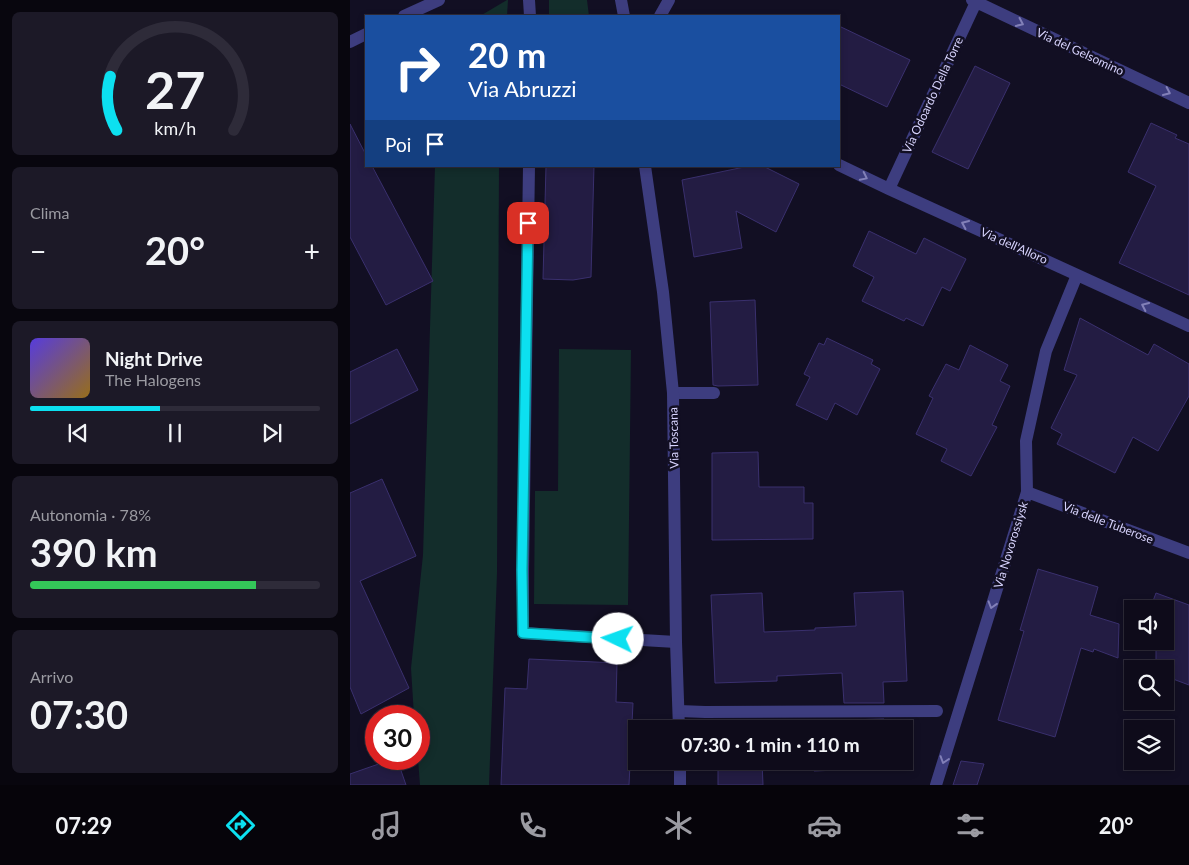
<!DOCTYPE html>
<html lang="it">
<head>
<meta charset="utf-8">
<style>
	:root { --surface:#0e0b1a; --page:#1c1927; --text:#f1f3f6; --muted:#9b9ba2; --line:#2e2b39; --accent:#0ce0f0 }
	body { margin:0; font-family:Lato,sans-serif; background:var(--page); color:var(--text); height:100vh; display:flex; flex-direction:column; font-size:19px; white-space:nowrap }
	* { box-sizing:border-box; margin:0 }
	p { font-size:16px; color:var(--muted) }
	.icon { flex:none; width:28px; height:28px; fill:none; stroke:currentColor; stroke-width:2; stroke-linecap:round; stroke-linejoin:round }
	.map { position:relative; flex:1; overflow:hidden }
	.drawer { display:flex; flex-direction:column; gap:12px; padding:12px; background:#08060e; width:350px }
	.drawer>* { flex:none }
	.guide { position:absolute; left:15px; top:15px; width:475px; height:152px; border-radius:0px; box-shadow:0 2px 8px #0003,0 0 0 1px var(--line); background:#1a4fa0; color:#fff; overflow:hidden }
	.buttons { position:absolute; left:774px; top:600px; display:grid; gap:10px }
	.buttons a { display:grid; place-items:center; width:50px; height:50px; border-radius:0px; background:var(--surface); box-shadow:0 2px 8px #0003,0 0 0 1px var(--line); font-size:25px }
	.speed { position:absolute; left:15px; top:705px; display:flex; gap:10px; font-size:25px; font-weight:700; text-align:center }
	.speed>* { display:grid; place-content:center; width:65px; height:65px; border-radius:50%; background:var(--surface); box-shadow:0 2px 8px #0003,0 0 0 1px var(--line); line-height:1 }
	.speed .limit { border:8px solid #d22; background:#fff; color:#111 }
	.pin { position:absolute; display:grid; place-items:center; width:42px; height:42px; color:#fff; margin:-21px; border-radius:10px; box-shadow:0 2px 8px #0006 }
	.me { position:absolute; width:55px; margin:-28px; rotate:273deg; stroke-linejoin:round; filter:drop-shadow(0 0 4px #0008) }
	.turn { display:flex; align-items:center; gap:18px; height:105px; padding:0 20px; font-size:22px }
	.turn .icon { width:65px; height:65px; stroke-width:2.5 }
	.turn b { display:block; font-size:35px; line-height:42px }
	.then { display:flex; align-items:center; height:48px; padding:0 20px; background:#0003; gap:10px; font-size:19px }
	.big { font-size:38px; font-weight:700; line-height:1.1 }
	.drawer .widget { flex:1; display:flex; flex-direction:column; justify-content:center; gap:8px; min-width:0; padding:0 18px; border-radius:8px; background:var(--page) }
	.drawer .dial { align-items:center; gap:0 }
	.dial svg { height:130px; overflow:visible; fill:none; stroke:var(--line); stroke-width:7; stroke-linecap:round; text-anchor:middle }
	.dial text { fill:var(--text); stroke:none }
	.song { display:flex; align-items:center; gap:15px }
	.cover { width:60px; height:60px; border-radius:8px; background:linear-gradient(135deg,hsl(250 70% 55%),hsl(40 70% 35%)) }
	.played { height:5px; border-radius:2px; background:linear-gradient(90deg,var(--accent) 45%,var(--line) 45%) }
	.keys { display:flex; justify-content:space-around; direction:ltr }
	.heat { display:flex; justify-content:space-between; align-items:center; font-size:28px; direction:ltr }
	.charge { height:8px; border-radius:4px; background:linear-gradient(90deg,#34c759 78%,var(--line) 0) }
	.trip { position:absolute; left:278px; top:720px; width:285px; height:50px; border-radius:0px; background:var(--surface); box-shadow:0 2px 8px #0003,0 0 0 1px var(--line); font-weight:700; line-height:50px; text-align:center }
	.tab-bar { display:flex; height:80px; justify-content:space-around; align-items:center; background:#06040a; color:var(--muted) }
	.tab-bar .icon { width:35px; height:35px }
	.tab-bar .active { color:var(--accent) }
	.tab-bar b { font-size:22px; color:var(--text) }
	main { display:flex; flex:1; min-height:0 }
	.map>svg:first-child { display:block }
	.green { fill:#132d2b }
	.building { fill:#231c43; stroke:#3a306e }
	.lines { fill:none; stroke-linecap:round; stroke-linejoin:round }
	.service { stroke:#3d3d7f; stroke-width:12 }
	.minor { stroke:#3d3d7f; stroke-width:12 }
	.tertiary { stroke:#3d3d7f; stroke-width:12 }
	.oneway { stroke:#8280b8 }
	.route-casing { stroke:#08929c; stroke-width:12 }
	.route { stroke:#0ce0f0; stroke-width:9 }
	.labels { text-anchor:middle; stroke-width:5; stroke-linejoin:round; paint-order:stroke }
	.street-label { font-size:12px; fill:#d7d3fd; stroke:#120f23 }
</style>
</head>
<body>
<main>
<section class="drawer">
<div class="widget dial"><svg viewBox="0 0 100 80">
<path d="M14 69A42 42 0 1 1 86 69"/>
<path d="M14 69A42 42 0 0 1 10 36" stroke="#0ce0f0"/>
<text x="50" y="56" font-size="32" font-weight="700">27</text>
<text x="50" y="72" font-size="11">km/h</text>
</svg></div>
<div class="widget"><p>Clima</p>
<div class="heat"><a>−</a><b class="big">20°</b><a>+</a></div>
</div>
<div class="widget">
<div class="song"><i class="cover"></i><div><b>Night Drive</b><p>The Halogens</p></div></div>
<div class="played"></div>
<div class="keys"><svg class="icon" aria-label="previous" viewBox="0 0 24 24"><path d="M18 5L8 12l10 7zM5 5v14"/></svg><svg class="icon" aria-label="pause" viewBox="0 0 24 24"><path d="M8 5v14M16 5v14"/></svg><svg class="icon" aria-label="next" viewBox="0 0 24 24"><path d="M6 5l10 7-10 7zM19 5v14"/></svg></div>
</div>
<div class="widget"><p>Autonomia · 78%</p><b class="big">390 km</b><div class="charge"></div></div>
<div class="widget"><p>Arrivo</p><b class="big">07:30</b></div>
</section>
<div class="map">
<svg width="839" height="785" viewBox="0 0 839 785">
	<rect width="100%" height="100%" fill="#120f23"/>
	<path class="green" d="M 157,0 L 158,0 L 157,16 L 130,16 Z
		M 199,0 L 237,0 L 239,16 L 199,16 Z
		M 85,166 L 149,166 L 147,573 L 139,785 L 70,785 L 68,759 L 69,759 L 69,716 L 64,716 L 61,668 L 73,555 Z
		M 209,349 L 281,350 L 278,605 L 184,604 L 185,491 L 208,491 Z"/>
	<path class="building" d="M 489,26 L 560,60 L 537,107 L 489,84 Z
		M 625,66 L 660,83 L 618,169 L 582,152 Z
		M 801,123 L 827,135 L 825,138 L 839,144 L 839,295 L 769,263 L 806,186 L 778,172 Z
		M 0,124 L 16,155 L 16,166 L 22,166 L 83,281 L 36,305 L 0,237 Z
		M 196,166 L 244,166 L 241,277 L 223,280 L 193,279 Z
		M 399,166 L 413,166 L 449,184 L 426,232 L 386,211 L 392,248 L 344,257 L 332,180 Z
		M 519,231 L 566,254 L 574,238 L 616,259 L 600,291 L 592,287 L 573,326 L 556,318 L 554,321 L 512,301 L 524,277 L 503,266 Z
		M 405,300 L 408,385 L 368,386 L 363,385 L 360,302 Z
		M 730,318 L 798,355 L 804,344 L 839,364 L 839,396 L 808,451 L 783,437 L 765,473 L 707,444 L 712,434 L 701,428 L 727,375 L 714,370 Z
		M 477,338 L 523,360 L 521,364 L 530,369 L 507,415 L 485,403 L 477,420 L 446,405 L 460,377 L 454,374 L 469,343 L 474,345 Z
		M 620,345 L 658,365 L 650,381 L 660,386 L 642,425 L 647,427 L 621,476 L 591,461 L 597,449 L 566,434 L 583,398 L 579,396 L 596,364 L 609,370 Z
		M 47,349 L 68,390 L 0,424 L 0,372 Z
		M 408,452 L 409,487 L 454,487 L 454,503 L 463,503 L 463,539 L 362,540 L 362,453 Z
		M 32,479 L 66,556 L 10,581 L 59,688 L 11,714 L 0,687 L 0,493 Z
		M 688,569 L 748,587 L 740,615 L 769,624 L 768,658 L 744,649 L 743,652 L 731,648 L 705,737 L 648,720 L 674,631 L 670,630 Z
		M 553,591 L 557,681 L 533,682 L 534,703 L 494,703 L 492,673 L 427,676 L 427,681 L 365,683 L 361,595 L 412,593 L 414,632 L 465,630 L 465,628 L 506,626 L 504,593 Z
		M 806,593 L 839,605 L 839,685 L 815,676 L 815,669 L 806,669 L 806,641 L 815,641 L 815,609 L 800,609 Z
		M 179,659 L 267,663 L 266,702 L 283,703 L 279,785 L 151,785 L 155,688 L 177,689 Z
		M 534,719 L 534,729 L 462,729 L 462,722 L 495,721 L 495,720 Z
		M 43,759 L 47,759 L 56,785 L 0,785 L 0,774 Z
		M 368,761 L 412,761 L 413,785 L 368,785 Z
		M 463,761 L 534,761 L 535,768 L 464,771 Z
		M 611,761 L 634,764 L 627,785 L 603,785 Z"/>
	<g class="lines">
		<path class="service" d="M 323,393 L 364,393"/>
		<path class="minor" d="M 179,0 L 180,16
			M 622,0 L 839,103
			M 54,16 L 89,0
			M 310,16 L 319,0
			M 0,42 L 16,34
			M 489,165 L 539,189 L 839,326
			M 179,166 L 173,570 L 173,633 L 326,642
			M 539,189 L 627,0
			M 677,492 L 839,553
			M 329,711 L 355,712 L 587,711
			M 586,785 L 677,492 L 676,441 L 696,351 L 727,275"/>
		<path class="tertiary" d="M 271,0 L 274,16
			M 295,166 L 313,292 L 323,393 L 326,642 L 329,729
			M 330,761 L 330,785"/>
	</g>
	<defs><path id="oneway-chevron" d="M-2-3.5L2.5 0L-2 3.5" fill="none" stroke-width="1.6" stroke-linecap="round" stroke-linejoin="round" transform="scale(1.25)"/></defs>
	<g class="oneway">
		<use href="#oneway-chevron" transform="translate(670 23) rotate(25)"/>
		<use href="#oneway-chevron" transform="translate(817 92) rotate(25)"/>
		<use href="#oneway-chevron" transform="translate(514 177) rotate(26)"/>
		<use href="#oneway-chevron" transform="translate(615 224) rotate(-156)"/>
		<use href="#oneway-chevron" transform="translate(795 306) rotate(-155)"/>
		<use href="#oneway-chevron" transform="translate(642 605) rotate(107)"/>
		<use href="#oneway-chevron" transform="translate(594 760) rotate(108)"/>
	</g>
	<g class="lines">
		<g class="route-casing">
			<path id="route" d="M 178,223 L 172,570 L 173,633 L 268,639"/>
		</g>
		<use href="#route" class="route"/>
	</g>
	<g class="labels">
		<g class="street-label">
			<text transform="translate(730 52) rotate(25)" y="4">Via del Gelsomino</text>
			<text transform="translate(583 95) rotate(-65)" y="4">Via Odoardo Della Torre</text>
			<text transform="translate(664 246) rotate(24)" y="4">Via dell'Alloro</text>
			<text transform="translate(324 438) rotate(-91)" y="4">Via Toscana</text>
			<text transform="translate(758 523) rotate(21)" y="4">Via delle Tuberose</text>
			<text transform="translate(661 545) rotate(-73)" y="4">Via Novorossiysk</text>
		</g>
	</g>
</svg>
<div class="buttons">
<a><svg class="icon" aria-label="sound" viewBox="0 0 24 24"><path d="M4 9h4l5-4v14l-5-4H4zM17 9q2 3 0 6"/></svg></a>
<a><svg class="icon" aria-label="search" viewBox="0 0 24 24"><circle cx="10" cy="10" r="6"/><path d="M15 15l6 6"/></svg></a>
<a><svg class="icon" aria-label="layers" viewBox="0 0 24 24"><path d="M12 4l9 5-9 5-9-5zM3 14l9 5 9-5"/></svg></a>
</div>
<div class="speed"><div class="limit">30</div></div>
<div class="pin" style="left:178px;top:223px;background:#d93025"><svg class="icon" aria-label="arrive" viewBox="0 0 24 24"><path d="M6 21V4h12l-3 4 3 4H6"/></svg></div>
<svg class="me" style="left:268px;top:639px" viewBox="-20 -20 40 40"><circle r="19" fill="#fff"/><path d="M0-13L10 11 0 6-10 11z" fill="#0ce0f0"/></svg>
<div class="trip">07:30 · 1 min · 110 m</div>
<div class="guide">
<div class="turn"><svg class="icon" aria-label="right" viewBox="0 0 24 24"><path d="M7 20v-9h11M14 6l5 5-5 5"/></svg><div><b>20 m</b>Via Abruzzi</div></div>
<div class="then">Poi<svg class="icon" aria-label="arrive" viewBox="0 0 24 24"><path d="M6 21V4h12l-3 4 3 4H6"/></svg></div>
</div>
</div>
</main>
<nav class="tab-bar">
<b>07:29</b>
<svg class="icon active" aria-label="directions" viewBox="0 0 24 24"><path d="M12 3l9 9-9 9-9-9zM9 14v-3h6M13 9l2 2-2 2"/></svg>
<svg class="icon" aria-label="music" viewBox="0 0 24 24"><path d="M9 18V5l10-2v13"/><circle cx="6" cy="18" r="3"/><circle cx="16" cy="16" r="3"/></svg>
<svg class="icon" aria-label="phone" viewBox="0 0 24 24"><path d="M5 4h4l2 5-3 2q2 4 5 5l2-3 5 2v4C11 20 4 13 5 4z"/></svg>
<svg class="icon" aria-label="climate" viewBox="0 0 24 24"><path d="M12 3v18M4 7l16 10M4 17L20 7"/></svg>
<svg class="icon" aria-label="car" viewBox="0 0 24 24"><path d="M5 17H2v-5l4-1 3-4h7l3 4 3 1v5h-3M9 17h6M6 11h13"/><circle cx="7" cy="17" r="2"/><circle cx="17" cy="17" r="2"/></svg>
<svg class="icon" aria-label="filters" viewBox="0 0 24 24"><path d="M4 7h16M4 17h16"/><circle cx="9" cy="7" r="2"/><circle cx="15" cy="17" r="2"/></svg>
<b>20°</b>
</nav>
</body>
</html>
